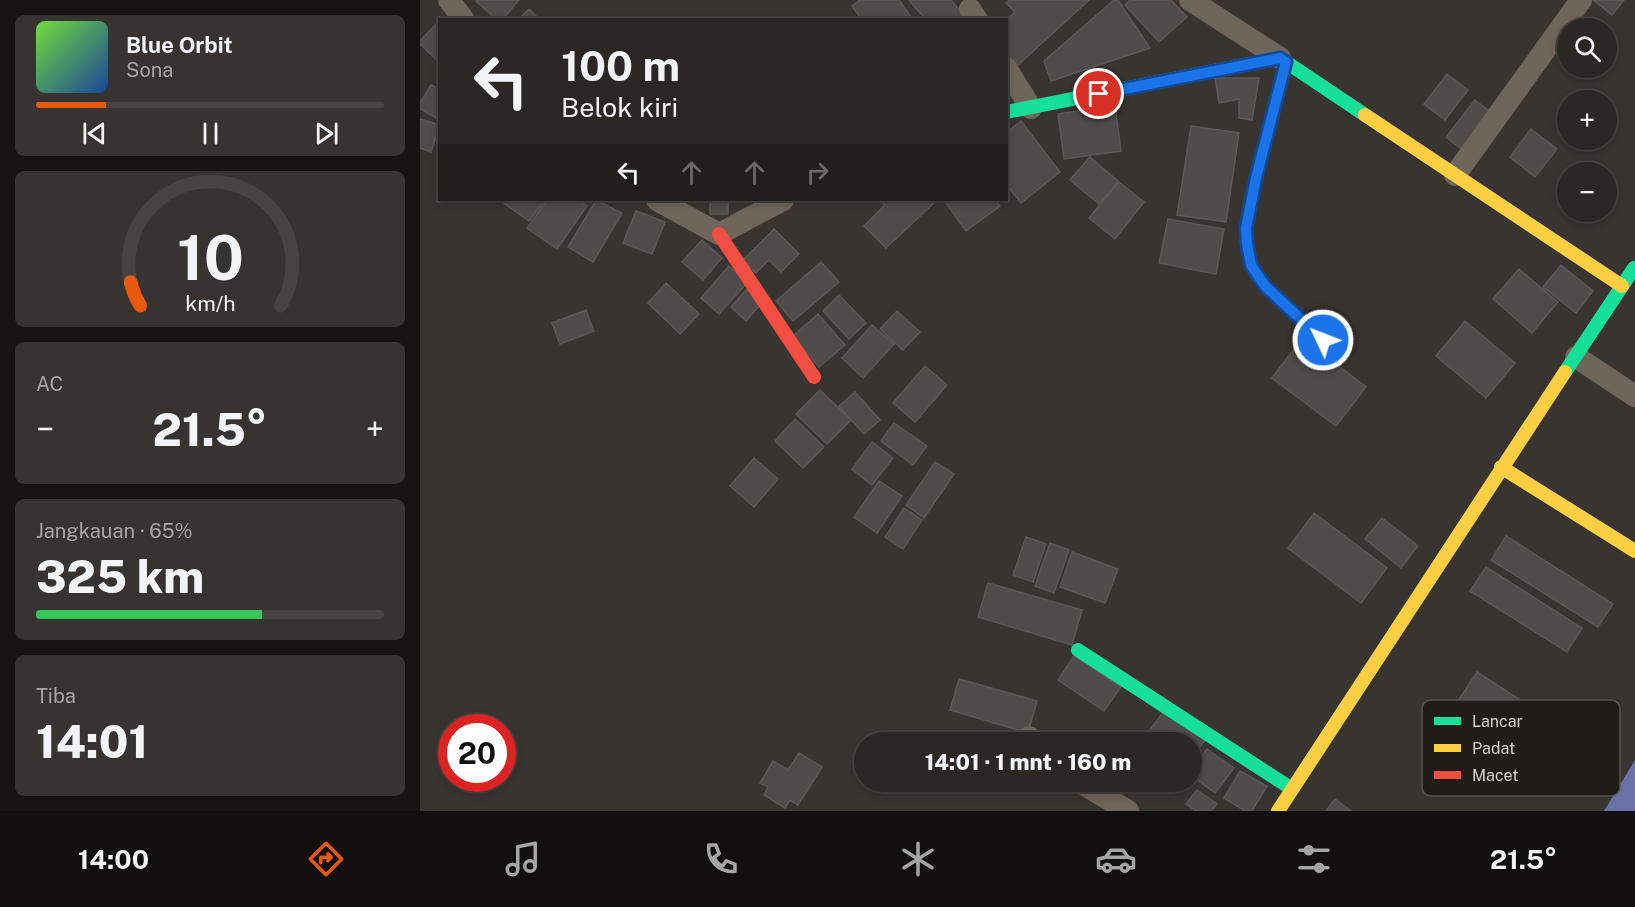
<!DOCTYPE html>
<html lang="id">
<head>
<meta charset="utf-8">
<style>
	:root { --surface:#2a2724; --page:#363331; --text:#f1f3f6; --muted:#a5a5a6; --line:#464441; --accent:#ea580c }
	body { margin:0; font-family:"Public Sans",sans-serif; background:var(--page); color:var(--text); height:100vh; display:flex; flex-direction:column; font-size:22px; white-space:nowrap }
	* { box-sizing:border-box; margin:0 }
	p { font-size:20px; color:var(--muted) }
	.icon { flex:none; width:33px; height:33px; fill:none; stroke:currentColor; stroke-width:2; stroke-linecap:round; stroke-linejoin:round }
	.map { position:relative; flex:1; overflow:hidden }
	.panel { display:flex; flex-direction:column; gap:15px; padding:15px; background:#171514; width:420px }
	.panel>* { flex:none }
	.hud { position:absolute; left:18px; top:18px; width:570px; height:183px; border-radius:0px; box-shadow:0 3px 9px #0003,0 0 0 2px var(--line); background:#2a2724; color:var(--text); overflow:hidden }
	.fabs { position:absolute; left:1137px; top:18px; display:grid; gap:12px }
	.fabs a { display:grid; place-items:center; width:60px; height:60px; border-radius:50%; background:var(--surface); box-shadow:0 3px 9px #0003,0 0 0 2px var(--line); font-size:30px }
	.speed { position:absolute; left:18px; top:714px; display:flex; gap:12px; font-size:30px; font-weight:700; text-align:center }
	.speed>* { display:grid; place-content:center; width:78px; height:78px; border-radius:50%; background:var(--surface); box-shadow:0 3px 9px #0003,0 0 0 2px var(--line); line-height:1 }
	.speed .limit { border:9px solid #d22; background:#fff; color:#111 }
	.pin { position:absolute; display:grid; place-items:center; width:51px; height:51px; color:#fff; margin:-26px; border:3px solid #fff; border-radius:50%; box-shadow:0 2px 6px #0007 }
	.me { position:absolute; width:66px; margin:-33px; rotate:313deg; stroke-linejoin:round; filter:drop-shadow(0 0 4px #0008) }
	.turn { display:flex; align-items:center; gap:21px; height:126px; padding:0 24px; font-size:27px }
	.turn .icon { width:78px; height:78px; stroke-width:2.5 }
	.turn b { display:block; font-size:42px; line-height:51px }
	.lanes { display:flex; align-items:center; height:57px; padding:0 24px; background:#0003; justify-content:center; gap:30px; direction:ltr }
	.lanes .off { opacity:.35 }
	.big { font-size:45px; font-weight:800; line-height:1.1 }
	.panel .widget { flex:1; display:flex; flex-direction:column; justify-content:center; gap:9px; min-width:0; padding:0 21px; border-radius:9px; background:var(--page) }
	.panel .dial { align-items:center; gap:0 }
	.dial svg { height:156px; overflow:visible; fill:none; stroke:var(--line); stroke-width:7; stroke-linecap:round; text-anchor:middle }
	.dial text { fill:var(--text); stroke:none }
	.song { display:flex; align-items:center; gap:18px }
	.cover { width:72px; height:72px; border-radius:9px; background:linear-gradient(135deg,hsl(100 70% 55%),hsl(220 70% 35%)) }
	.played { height:6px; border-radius:3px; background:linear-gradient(90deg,var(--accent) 20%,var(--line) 20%) }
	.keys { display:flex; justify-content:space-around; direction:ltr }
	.heat { display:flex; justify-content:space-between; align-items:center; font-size:33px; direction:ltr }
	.charge { height:9px; border-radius:4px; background:linear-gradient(90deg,#34c759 65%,var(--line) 0) }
	.trip { position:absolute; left:434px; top:732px; width:348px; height:60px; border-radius:30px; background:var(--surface); box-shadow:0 3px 9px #0003,0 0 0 2px var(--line); font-weight:800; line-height:60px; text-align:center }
	.tabs { display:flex; height:96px; justify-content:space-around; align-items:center; background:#11100e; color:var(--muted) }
	.tabs .icon { width:42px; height:42px }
	.tabs .selected { color:var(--accent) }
	.tabs b { font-size:27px; color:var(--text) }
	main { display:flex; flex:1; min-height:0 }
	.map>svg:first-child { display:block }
	.water { fill:#6971a7 }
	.building { fill:#4f4c49; stroke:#5c5855; stroke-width:1.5 }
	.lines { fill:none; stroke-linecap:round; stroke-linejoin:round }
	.lane { stroke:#6f655a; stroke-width:12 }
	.street { stroke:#6f655a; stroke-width:22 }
	.fast { stroke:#16e098; stroke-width:14 }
	.slow { stroke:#ffcf43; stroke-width:14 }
	.jam { stroke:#f24e42; stroke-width:14 }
	.route-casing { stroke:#114b97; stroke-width:15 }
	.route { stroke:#1a73e8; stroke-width:10 }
	.key { fill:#201d19; stroke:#57534f; stroke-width:1.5 }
	.key-label { font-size:16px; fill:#d7d2cd }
</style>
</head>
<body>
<main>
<section class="panel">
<div class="widget">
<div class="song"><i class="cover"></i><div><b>Blue Orbit</b><p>Sona</p></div></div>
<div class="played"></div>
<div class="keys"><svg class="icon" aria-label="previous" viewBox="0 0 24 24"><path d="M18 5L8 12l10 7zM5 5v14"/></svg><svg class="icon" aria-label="pause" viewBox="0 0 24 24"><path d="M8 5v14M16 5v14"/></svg><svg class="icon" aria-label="next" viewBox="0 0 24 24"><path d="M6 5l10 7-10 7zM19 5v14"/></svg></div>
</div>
<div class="widget dial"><svg viewBox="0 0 100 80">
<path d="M14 69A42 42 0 1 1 86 69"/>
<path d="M14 69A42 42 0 0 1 9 57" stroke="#ea580c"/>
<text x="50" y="56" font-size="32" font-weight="700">10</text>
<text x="50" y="72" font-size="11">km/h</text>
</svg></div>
<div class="widget"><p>AC</p>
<div class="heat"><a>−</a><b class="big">21.5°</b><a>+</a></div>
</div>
<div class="widget"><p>Jangkauan · 65%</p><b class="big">325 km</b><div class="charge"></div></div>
<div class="widget"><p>Tiba</p><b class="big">14:01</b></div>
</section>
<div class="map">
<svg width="1215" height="811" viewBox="0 0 1215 811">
	<rect width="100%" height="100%" fill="#383430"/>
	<path class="water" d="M 1215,760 L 1215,811 L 1184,811 Z"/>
	<path class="building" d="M 57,0 L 99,0 L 82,20 L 77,20 L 56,1 Z
		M 440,0 L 479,0 L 493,20 L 442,20 L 432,6 Z
		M 489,0 L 531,0 L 548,20 L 506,20 Z
		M 590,0 L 669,0 L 597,66 L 586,55 L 586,20 L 595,12 L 586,3 Z
		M 694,0 L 698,0 L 730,48 L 631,81 L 624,61 Z
		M 710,0 L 751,0 L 767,17 L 739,42 L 705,5 Z
		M 1173,0 L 1204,0 L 1192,15 Z
		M 109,9 L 120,20 L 98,20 Z
		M 20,20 L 20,63 L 0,44 L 0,41 Z
		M 1027,74 L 1048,90 L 1025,120 L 1004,104 Z
		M 795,78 L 839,78 L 832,120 L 819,118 L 819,99 L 799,103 Z
		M 11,85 L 20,89 L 20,120 L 0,109 L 0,103 Z
		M 1055,100 L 1074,115 L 1045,152 L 1026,137 Z
		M 695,106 L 701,151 L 644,159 L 638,114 Z
		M 0,119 L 20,125 L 11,152 L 0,148 Z
		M 601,121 L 640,172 L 601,203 L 586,184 L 586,133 Z
		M 771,126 L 819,133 L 806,222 L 757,215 Z
		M 1111,129 L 1137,149 L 1115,177 L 1090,157 Z
		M 670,157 L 698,181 L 679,204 L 650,180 Z
		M 699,182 L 724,202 L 695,239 L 669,218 Z
		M 79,200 L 125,200 L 109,221 Z
		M 127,200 L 158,200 L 167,206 L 137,249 L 107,228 Z
		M 176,200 L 202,213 L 173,262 L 148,247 Z
		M 290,200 L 308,200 L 308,214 L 290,214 Z
		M 459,200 L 509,200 L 513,204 L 466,248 L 444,226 L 465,205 Z
		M 524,200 L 575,200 L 580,206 L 546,231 Z
		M 216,211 L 245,222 L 232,254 L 203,243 Z
		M 748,219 L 804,229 L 796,274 L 739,263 Z
		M 354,229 L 379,254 L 361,272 L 349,260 L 336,273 L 323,260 Z
		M 282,240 L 302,258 L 283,280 L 262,262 Z
		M 401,262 L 419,282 L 373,321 L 356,301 Z
		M 1141,265 L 1173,291 L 1156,313 L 1123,287 Z
		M 309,266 L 327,283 L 299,314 L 281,298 Z
		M 1099,269 L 1138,302 L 1112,333 L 1073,299 Z
		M 246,283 L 279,314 L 260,334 L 228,303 Z
		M 327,289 L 342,303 L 326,321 L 311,307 Z
		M 419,295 L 446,323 L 429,339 L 403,311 Z
		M 166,310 L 174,331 L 140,344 L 132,323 Z
		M 477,311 L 500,332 L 483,350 L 460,329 Z
		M 398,314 L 425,345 L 399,367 L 373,336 Z
		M 1045,321 L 1095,363 L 1066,398 L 1016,356 Z
		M 452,325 L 474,344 L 443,378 L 422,358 Z
		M 882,338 L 946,387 L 916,426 L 852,378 Z
		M 505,366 L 527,385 L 495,422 L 473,403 Z
		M 400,390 L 431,420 L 407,444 L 376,414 Z
		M 435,392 L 460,420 L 444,434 L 419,406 Z
		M 375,419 L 404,447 L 383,468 L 355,441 Z
		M 474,423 L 507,446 L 493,465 L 461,441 Z
		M 452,442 L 473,458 L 452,485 L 432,469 Z
		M 334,458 L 358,479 L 334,507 L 310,486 Z
		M 515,462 L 534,474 L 504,518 L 486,505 Z
		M 459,481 L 482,496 L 457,533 L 434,517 Z
		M 484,508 L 502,520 L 483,549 L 465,537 Z
		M 894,513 L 967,568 L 941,603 L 868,548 Z
		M 962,518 L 998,546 L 981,568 L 945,539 Z
		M 1086,536 L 1193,604 L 1178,627 L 1071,560 Z
		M 606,537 L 626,544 L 613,582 L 593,575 Z
		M 630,543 L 649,550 L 634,593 L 615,586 Z
		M 652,552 L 698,569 L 685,603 L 640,587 Z
		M 1066,567 L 1162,628 L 1147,652 L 1050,591 Z
		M 568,583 L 662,610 L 652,645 L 558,617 Z
		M 654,656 L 701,687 L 684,711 L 638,680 Z
		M 1057,672 L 1145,729 L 1122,764 L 1034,707 Z
		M 539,679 L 617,701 L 608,733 L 530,710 Z
		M 745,710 L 785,740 L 771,759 L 771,742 L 736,742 L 726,735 Z
		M 787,749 L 814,768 L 795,793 L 771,775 L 771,771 Z
		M 379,753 L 402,767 L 378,805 L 370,800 L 365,808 L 344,795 L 348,787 L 340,783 L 353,761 L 368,770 Z
		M 820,771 L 847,786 L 832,811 L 825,811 L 804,798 Z
		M 777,790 L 797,804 L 791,811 L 776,811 L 766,804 Z
		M 915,799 L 931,811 L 906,811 Z"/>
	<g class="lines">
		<path class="lane" d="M 866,65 L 836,178 L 826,228 L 831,265 L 845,286 L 917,353"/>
		<path class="street" d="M 29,0 L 44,20
			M 770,0 L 860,58
			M 550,9 L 557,20
			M 586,68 L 611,108
			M 1035,175 L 1161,0
			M 237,200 L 299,234 L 363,200
			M 1156,357 L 1215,396
			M 608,742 L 609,737
			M 660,782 L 708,811"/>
		<path class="fast" d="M 586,112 L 860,58 L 945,115
			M 1145,372 L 1214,268
			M 658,650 L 872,789"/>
		<path class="slow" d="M 945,115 L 1202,286
			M 1081,467 L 1215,551
			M 858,811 L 1145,372"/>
		<path class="jam" d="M 299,234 L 394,377"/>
	</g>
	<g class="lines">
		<g class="route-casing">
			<path id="route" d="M 679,94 L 860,58 L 866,62 L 836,178 L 826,228 L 827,244 L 831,265 L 845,286 L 903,340"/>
		</g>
		<use href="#route" class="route"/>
	</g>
	<rect x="1002" y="700" width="198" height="96" rx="9" class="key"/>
	<rect x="1014" y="717" width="27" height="8" fill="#16e098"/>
	<rect x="1014" y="744" width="27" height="8" fill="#ffcf43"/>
	<rect x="1014" y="771" width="27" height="8" fill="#f24e42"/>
	<g class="key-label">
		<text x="1052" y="727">Lancar</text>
		<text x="1052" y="754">Padat</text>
		<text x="1052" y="781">Macet</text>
	</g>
</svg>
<div class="fabs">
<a><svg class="icon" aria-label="search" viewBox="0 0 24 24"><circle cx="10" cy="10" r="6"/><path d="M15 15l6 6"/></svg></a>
<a>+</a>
<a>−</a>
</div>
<div class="speed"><div class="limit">20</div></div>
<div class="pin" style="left:679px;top:94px;background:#d93025"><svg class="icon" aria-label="arrive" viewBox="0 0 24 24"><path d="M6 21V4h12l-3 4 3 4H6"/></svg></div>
<svg class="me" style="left:903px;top:340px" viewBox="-20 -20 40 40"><circle r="17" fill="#1a73e8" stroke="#fff" stroke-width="3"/><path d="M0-11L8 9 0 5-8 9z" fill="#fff"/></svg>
<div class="trip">14:01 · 1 mnt · 160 m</div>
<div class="hud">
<div class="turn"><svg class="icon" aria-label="left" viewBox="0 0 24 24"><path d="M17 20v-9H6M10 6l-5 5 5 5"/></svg><div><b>100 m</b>Belok kiri</div></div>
<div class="lanes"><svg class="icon" aria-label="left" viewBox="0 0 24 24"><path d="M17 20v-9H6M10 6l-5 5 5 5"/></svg><svg class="icon off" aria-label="ahead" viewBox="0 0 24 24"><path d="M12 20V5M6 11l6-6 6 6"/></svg><svg class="icon off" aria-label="ahead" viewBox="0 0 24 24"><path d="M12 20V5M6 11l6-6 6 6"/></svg><svg class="icon off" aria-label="right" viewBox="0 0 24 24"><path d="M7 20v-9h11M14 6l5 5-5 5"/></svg></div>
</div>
</div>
</main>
<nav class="tabs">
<b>14:00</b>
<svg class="icon selected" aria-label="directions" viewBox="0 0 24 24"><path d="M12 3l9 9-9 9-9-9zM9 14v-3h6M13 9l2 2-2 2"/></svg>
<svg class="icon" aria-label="music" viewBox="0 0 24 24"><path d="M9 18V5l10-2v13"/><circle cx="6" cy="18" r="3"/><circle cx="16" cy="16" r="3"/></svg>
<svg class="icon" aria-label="phone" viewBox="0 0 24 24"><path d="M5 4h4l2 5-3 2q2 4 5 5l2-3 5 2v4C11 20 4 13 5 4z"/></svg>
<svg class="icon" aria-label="climate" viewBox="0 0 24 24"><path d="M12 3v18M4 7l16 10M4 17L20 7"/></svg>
<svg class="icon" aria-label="car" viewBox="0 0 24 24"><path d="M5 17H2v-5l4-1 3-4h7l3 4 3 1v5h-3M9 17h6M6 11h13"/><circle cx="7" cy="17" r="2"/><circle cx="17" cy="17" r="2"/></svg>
<svg class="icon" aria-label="filters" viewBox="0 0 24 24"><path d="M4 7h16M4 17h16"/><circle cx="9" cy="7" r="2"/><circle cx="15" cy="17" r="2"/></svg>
<b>21.5°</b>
</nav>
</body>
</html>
